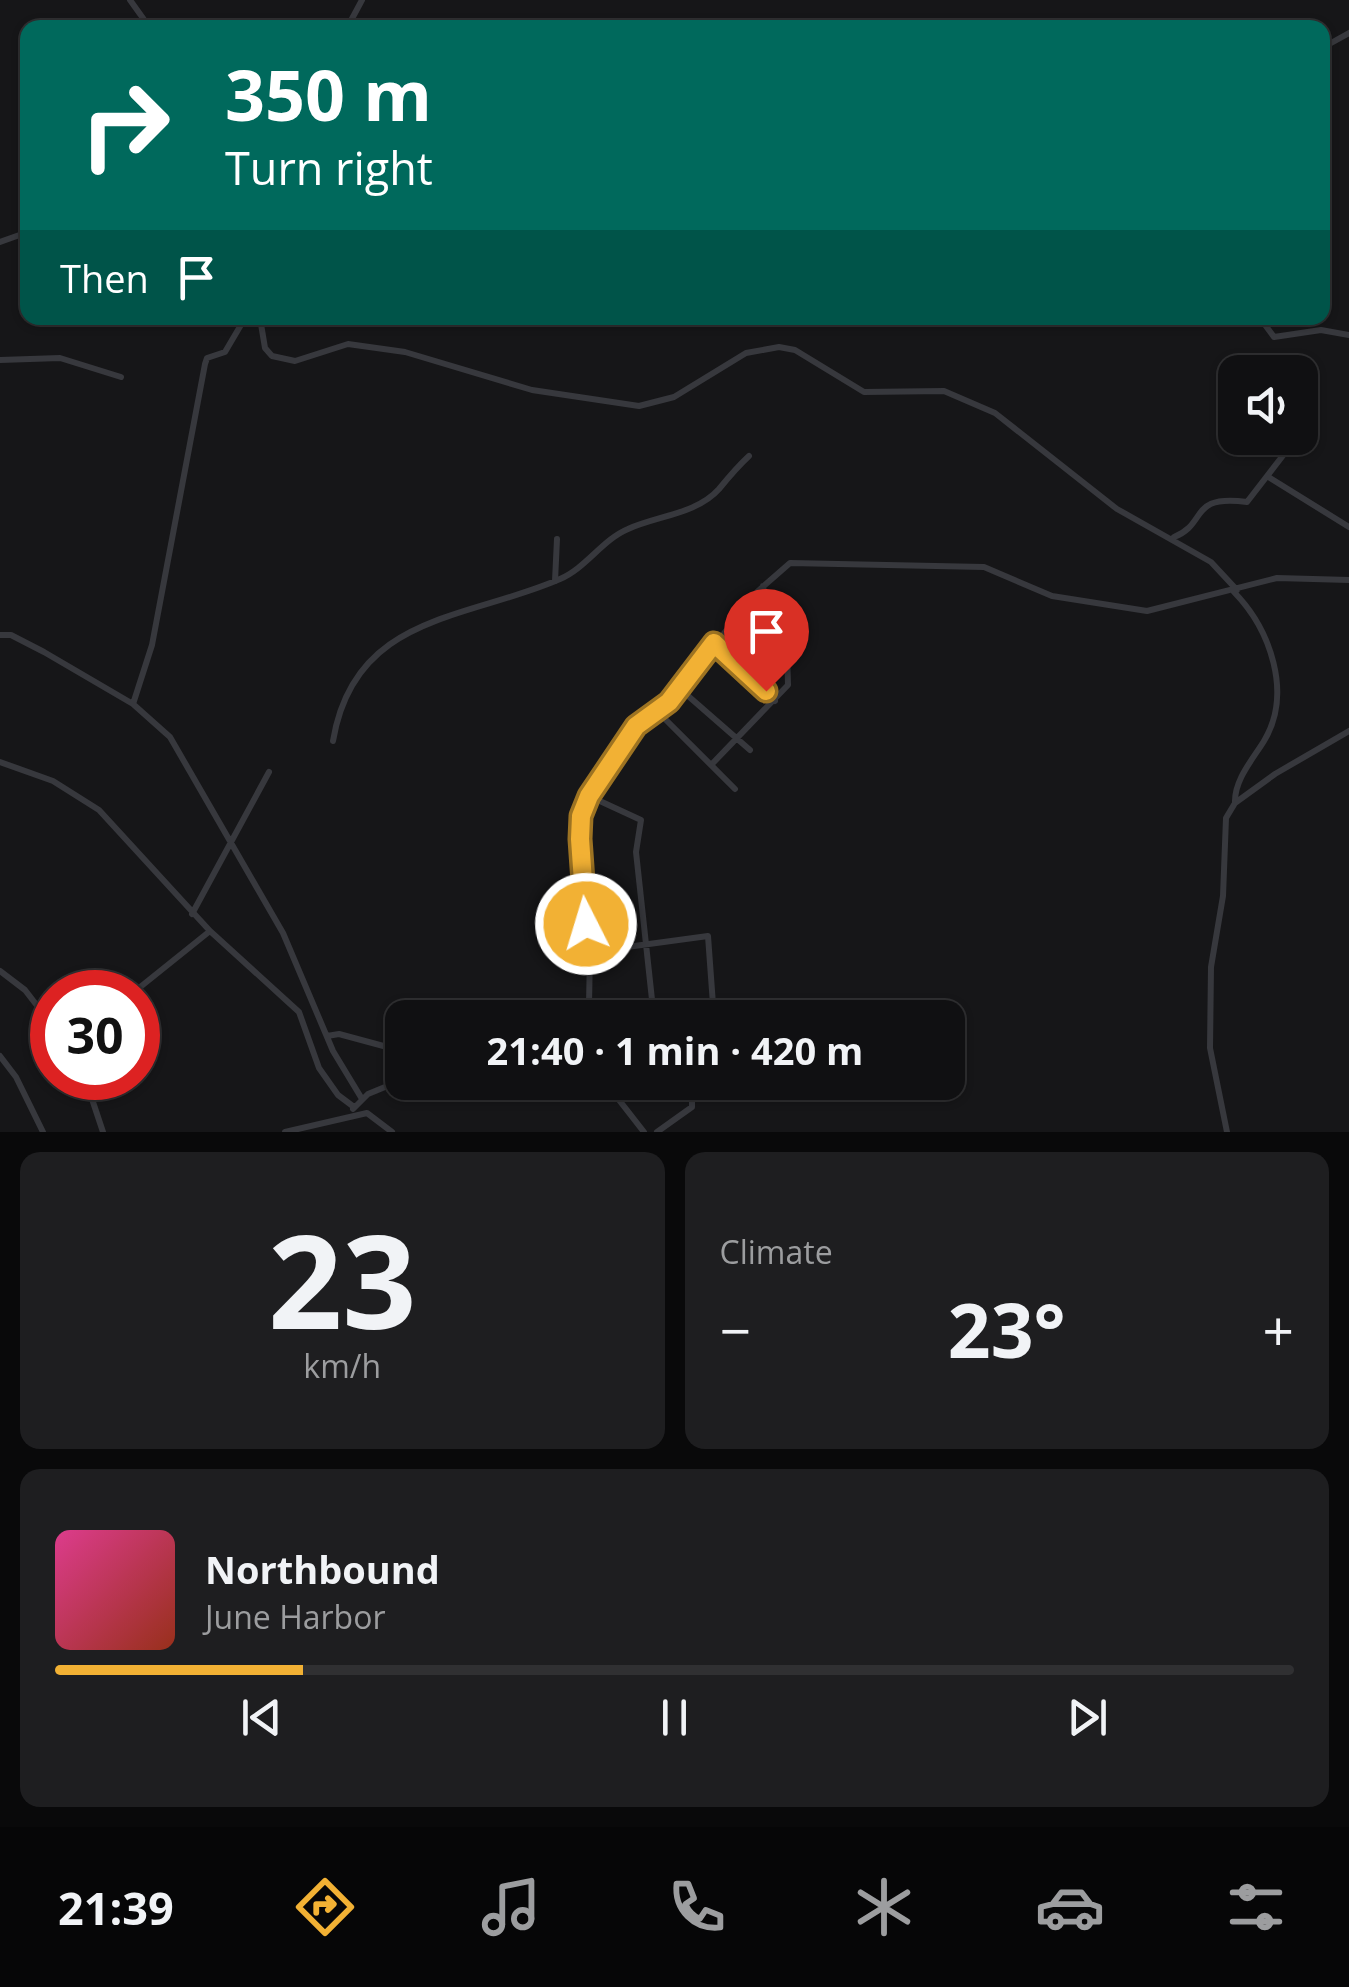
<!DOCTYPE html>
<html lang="en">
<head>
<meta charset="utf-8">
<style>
	:root { --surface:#101012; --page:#1e1e20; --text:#f1f3f6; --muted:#9c9d9f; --line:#303032; --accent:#f2b134 }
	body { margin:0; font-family:"Open Sans",sans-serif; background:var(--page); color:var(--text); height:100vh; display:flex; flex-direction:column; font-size:38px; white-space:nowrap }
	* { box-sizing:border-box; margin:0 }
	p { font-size:32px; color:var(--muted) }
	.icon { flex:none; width:55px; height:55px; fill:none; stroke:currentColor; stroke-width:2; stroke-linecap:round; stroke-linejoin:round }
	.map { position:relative; height:1132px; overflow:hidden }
	.side { display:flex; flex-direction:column; gap:20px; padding:20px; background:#09090a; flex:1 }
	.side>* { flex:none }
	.banner { position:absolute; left:20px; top:20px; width:1310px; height:305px; border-radius:20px; box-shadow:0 2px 8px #0004,0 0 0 2px var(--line); background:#00695c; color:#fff; overflow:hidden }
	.buttons { position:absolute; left:1218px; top:355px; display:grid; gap:20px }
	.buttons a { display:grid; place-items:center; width:100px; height:100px; border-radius:20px; background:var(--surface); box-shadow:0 2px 8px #0004,0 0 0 2px var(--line); font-size:50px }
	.speed { position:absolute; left:30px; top:970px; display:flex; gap:20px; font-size:50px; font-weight:700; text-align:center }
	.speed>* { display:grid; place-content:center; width:130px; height:130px; border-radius:50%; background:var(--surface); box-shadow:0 2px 8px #0004,0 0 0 2px var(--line); line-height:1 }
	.speed .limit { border:15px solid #d22; background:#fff; color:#111 }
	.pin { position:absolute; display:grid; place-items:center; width:85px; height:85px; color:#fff; margin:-102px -42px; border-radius:50% 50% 50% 0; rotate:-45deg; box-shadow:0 0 10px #0007 }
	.pin .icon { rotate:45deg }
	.me { position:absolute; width:110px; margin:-55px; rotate:355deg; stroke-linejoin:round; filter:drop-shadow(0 0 8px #0008) }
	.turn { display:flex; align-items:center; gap:35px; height:210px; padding:0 40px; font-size:45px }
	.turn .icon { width:130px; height:130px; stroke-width:2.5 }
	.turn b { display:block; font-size:70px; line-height:85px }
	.then { display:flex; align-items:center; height:95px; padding:0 40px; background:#0003; gap:20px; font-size:38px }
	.big { font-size:75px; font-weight:700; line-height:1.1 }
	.side .card { flex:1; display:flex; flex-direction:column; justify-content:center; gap:15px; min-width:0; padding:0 35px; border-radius:20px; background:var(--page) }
	.side .dial { align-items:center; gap:0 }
	.dial b { font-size:130px; line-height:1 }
	.song { display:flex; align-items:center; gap:30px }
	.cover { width:120px; height:120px; border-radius:15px; background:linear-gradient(135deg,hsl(330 70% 55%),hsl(10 70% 35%)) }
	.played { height:10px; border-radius:5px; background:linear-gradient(90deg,var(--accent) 20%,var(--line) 20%) }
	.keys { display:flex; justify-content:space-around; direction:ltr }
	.heat { display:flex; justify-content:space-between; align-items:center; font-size:55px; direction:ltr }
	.side .tiles { flex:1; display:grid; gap:20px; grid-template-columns:1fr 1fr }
	.card:last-child { grid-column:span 2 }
	.trip { position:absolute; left:385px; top:1000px; width:580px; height:100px; border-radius:20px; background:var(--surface); box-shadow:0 2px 8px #0004,0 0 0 2px var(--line); font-weight:700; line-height:100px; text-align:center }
	.menu { display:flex; height:160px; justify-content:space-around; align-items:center; background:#060607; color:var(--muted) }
	.menu .icon { width:70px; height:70px }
	.menu .selected { color:var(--accent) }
	.menu b { font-size:45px; color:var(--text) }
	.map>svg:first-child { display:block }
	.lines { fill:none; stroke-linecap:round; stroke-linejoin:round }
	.minor { stroke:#37383d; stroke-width:6 }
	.route-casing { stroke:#9d7322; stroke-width:25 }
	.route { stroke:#f2b134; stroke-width:18 }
</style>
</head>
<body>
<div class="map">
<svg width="1349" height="1132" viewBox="0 0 1349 1132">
	<rect width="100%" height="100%" fill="#161618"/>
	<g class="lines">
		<path class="minor" d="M 130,0 L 150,28
			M 347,28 L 362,0
			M 1322,48 L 1349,33
			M 0,242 L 28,232
			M 260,318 L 265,348 L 272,356 L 295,361 L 348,344 L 405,352 L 532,390 L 639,406 L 674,397 L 746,353 L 779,347 L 795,350 L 864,392 L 944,391 L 995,413 L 1117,509 L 1211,562 L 1237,590
			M 1260,318 L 1274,337 L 1321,330 L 1349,335
			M 0,360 L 60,358 L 121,377
			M 1270,478 L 1349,527
			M 1174,537 C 1208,524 1188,494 1247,502 L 1288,449
			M 555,581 L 557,539
			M 1234,592 C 1270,629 1293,693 1264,741 C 1253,759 1234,780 1235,803
			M 0,635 L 11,635 L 44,652 L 133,704 L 170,737 L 283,933 L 333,1051 L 362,1099
			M 714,643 L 775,701
			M 679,688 L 750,750
			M 133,704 L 152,645 L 205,364 L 207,358 L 225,352 L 245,318
			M 657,711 L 735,789
			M 333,741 C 354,614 466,620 560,579 C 586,568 602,540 628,529 C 656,516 697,514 719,489 C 728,478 737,467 749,456
			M 0,762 L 53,781 L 99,810 L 210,931 L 299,1012 L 319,1068 L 338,1095 L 354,1107
			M 711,765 L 788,685 L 787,647 L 766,609 L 763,586
			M 589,796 L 641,820 L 636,852 L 654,1018
			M 192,914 L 269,772
			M 590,952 L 708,936 L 714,1018
			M 0,971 L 25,990 L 52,1025
			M 134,992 L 210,931
			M 552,1018 L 557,1011 L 589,1005 L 590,952 L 581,895 L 580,839 L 581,815 L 589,796 L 636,726 L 669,702 L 757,592 L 790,563 L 984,567 L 1052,596 L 1147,611 L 1277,578 L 1349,580
			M 327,1036 L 339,1034 L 402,1051
			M 0,1056 L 16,1077 L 43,1132
			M 85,1078 L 103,1132
			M 605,1082 L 644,1132
			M 353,1109 L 368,1094 L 402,1080
			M 285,1132 L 367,1113 L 392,1132
			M 657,1132 L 692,1107 L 692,1098 L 680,1082
			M 1227,1132 L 1210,1048 L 1211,967 L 1223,896 L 1226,818 L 1235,803 L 1275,774 L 1349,731"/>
	</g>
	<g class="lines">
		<g class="route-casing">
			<path id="route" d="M 586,924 L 580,839 L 581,816 L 589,796 L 636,726 L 669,702 L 714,643 L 766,691"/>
		</g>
		<use href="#route" class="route"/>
	</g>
</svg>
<div class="buttons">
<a><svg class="icon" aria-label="sound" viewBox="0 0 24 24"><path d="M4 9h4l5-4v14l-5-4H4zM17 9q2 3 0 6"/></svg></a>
</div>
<div class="speed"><div class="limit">30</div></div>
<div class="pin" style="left:766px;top:691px;background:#d93025"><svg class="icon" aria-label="arrive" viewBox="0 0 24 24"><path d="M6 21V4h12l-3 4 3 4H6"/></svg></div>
<svg class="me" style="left:586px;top:924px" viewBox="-20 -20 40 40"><circle r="17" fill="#f2b134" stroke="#fff" stroke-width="3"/><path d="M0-11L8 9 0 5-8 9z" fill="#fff"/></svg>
<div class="trip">21:40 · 1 min · 420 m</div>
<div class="banner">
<div class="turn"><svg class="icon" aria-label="right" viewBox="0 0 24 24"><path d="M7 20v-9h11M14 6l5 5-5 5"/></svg><div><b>350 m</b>Turn right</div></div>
<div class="then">Then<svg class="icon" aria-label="arrive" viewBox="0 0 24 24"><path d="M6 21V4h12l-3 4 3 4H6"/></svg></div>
</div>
</div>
<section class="side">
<div class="tiles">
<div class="card dial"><b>23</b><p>km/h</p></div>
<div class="card"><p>Climate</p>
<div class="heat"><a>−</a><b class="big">23°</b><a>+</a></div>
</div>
<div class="card">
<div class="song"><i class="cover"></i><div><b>Northbound</b><p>June Harbor</p></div></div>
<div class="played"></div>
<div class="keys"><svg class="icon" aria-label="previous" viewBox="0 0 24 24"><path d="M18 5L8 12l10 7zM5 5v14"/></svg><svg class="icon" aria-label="pause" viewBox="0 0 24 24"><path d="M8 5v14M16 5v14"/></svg><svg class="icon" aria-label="next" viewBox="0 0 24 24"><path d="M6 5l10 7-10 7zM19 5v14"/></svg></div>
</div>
</div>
</section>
<nav class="menu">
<b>21:39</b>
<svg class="icon selected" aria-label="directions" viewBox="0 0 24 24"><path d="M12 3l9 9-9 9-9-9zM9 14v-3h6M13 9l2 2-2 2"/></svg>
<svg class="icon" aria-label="music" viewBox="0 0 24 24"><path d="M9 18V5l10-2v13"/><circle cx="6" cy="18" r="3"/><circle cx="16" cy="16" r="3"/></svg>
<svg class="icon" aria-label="phone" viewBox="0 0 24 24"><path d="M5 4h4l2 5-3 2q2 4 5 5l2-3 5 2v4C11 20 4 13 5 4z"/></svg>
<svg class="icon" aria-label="climate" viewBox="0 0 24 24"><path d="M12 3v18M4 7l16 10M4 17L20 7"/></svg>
<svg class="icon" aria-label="car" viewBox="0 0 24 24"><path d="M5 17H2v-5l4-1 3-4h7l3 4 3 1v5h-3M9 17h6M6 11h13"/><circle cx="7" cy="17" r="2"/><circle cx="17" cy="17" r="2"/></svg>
<svg class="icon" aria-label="filters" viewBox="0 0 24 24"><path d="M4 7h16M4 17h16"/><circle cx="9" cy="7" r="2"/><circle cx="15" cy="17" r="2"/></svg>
</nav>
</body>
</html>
